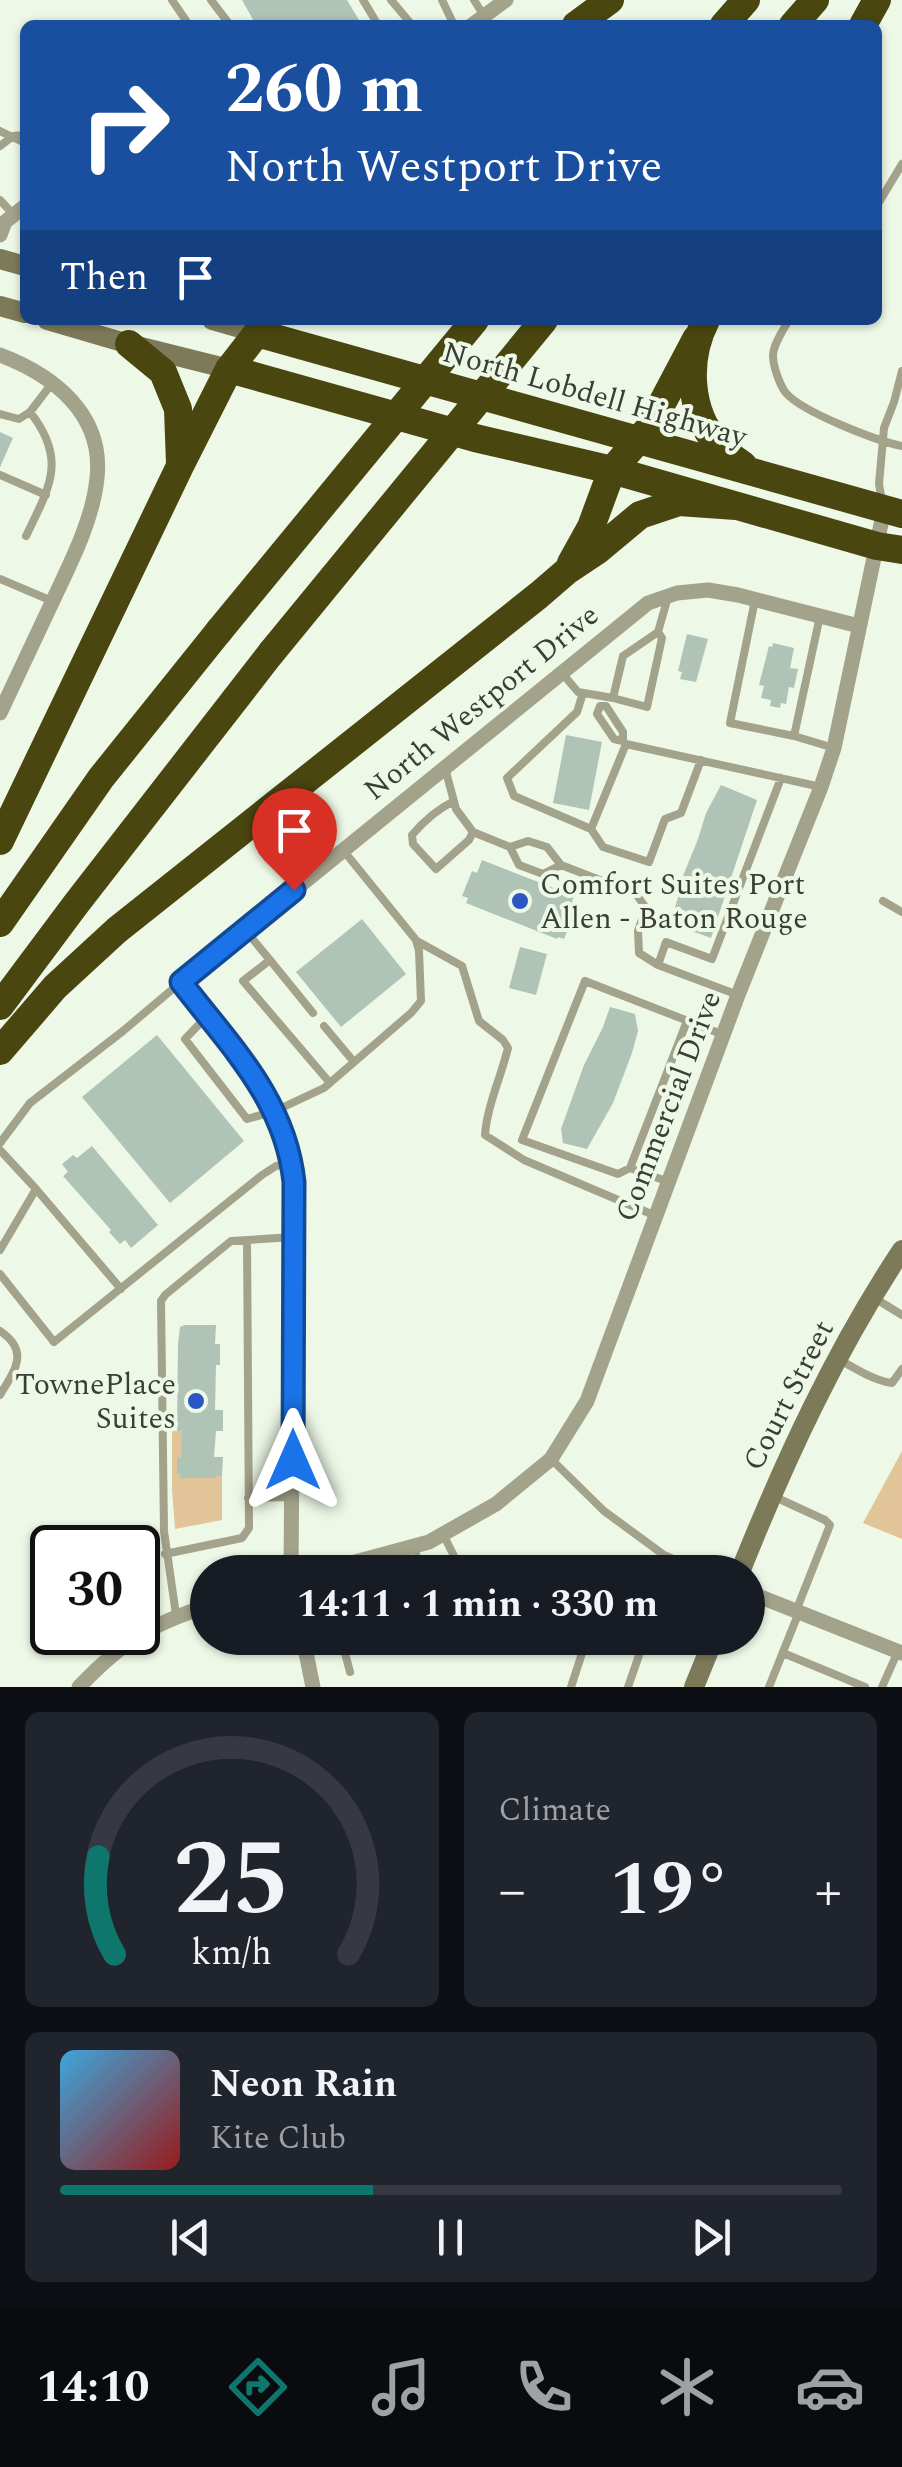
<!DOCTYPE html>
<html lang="en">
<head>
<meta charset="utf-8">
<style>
	:root { --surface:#171b24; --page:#20242c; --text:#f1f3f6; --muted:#9ea1a6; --line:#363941; --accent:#0f766e }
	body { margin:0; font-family:Spectral,serif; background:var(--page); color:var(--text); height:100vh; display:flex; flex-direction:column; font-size:38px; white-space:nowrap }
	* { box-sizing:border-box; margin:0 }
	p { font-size:32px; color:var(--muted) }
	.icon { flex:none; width:55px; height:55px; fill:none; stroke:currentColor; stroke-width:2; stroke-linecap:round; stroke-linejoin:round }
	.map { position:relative; height:1687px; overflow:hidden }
	.side { display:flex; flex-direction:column; gap:25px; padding:25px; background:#0d0f14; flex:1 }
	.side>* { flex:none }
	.hud { position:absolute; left:20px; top:20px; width:862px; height:305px; border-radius:15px; box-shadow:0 2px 8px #0004; background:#1a4fa0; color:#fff; overflow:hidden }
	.speed { position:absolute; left:30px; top:1525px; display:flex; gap:20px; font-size:50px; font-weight:700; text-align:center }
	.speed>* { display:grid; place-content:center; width:130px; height:130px; border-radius:50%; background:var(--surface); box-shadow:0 2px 8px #0004; line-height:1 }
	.speed .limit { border:5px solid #111; border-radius:15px; background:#fff; color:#111 }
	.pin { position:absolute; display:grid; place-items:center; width:85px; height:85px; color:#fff; margin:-102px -42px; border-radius:50% 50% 50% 0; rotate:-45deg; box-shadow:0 0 10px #0007 }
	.pin .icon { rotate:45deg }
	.me { position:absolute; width:110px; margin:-55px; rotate:0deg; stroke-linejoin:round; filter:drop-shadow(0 0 8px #0008) }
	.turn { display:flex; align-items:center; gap:35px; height:210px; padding:0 40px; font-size:45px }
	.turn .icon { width:130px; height:130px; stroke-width:2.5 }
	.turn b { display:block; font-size:70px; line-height:85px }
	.then { display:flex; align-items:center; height:95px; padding:0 40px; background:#0003; gap:20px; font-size:38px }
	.big { font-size:75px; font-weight:700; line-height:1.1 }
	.side .widget { flex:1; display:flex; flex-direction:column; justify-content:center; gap:15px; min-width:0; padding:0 35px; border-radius:15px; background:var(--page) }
	.side .dial { align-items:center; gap:0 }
	.dial svg { height:260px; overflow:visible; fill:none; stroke:var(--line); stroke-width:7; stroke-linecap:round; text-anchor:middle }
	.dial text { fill:var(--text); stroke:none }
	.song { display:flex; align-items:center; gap:30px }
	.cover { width:120px; height:120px; border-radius:15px; background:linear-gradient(135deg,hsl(200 70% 55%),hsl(0 70% 35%)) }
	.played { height:10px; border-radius:5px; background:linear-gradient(90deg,var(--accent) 40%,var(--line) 40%) }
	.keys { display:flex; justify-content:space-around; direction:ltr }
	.heat { display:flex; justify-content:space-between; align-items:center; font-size:55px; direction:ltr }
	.side .tiles { flex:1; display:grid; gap:25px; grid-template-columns:1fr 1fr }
	.widget:last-child { grid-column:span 2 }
	.trip { position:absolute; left:190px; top:1555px; width:575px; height:100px; border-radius:50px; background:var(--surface); box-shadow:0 2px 8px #0004; font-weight:700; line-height:100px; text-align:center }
	.tabs { display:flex; height:160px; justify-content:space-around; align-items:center; background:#090b0e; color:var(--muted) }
	.tabs .icon { width:70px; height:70px }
	.tabs .on { color:var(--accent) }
	.tabs b { font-size:45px; color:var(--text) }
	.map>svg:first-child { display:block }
	.green { fill:#e1c497 }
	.building { fill:#b0c3b7 }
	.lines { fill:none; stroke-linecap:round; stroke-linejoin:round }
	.lane { stroke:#a3a28b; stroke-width:8 }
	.street { stroke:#a3a28b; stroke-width:15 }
	.secondary { stroke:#7c7a58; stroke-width:20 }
	.highway { stroke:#4a4610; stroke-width:28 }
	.highway-bridge { stroke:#4a4610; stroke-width:28 }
	.route-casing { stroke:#114b97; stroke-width:25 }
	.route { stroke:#1a73e8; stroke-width:18 }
	.poi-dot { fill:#2d56c5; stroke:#edf8e6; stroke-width:4 }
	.labels { text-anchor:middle; stroke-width:8; stroke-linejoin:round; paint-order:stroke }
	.street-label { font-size:30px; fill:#3a3e37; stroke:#edf8e6 }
	.poi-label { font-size:30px; fill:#3a3e37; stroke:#edf8e6; text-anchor:start }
</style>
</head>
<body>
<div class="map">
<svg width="902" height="1687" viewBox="0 0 902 1687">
	<rect width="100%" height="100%" fill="#edf8e6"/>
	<path class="green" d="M 172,1431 L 182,1431 L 185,1458 L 177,1458 L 177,1474 L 180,1474 L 181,1477 L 222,1476 L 222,1520 L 175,1529 L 172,1489 Z
		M 902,1451 L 902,1539 L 863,1523 Z"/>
	<path class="building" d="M 242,0 L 347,0 L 362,25 L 256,25 Z
		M 0,432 L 13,438 L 0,467 Z
		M 687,634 L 708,639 L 696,682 L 680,679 L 682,672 L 678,671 Z
		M 773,643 L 794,648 L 790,668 L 798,669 L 794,688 L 789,687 L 786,704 L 781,703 L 780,708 L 770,706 L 771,700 L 761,698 L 764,686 L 759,685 L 769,646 L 772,647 Z
		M 566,735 L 602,742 L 589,810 L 553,803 Z
		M 721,785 L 757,800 L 711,938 L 670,923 L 683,882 L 681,881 L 698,839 L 706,813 Z
		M 482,860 L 574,896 L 570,908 L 576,910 L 564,939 L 558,937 L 557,939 L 466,903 L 468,898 L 462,896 L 472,871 L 477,873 Z
		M 362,919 L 406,974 L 341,1027 L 296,972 Z
		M 520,947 L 547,954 L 536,995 L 509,988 Z
		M 610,1007 L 635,1014 L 638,1031 L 632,1053 L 613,1103 L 587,1149 L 563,1143 L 561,1129 L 584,1065 L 603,1027 Z
		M 157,1035 L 244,1141 L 170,1203 L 82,1097 Z
		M 92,1146 L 158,1225 L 131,1248 L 125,1240 L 120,1244 L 109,1232 L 111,1230 L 63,1176 L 68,1172 L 62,1164 L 73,1155 L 77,1158 Z
		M 185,1325 L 216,1325 L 215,1344 L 220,1344 L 220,1365 L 216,1365 L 215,1410 L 223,1410 L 223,1431 L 216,1431 L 214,1457 L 223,1457 L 222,1476 L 216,1476 L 216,1478 L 180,1478 L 180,1474 L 177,1474 L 177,1458 L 181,1458 L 182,1431 L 177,1431 L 178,1344 L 180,1327 Z"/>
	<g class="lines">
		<path class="lane" d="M 172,0 L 189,25
			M 211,0 L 230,25
			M 363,0 L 378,25
			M 391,0 L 412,25
			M 442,0 L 454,25
			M 474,0 L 484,16
			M 0,131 L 25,143
			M 0,146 L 13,136 L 25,135
			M 0,200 L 13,214
			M 878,204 L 902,164
			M 789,320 C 783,330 773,345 773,356 C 773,366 780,386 786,393 C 802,412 877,441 902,446
			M 0,414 L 19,419 L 30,412 L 53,382
			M 0,475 L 46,495
			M 882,501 L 879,484 L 884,428 L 894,402 L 902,371
			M 26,536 C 49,488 68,460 30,412
			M 0,579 L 52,601
			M 755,600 L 730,723 L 794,736 L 820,616
			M 658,632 L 668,597
			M 561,672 L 578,692 L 613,698 L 647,707 L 662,638 L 658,632 L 623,656 L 613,698
			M 583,693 L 577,712 L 507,778 L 514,796 L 591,829 L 626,744 L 821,787
			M 794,736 L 834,748
			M 623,741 L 623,732 L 606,706 L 600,706 L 597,714 L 614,739 L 623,741 L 626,744
			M 445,768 L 456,809 L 473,832 L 510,847 L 528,841 L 547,847 L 561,865 L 636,894 L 646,908 L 638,931 L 639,953 L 658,965 L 738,995
			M 454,801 C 438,809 423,822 412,835 L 413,844 L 436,869 L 469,840 L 473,832
			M 591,829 L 603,847 L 649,862 L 665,819 L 681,813 L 701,760
			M 510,847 L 519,865 L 543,874 L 561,865
			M 883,901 L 902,912
			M 246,931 L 270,960 L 243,981 L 330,1083
			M 417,941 L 462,966 L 479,1021 L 503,1040 L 508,1048 C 501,1077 487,1106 485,1135 L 524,1160 L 656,1216
			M 270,960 L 313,1013
			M 658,965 L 666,942 L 712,959 L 781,778
			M 207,1016 L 185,1039 L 247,1119 L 275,1111 L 324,1088 L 411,1013 L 421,1001 L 419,951 L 416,940 L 343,850
			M 324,1026 L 354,1062
			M 0,1143 L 30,1103 L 123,1031 L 181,982
			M 0,1150 L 36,1189 L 0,1250
			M 630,1168 L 687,1021
			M 669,1182 L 630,1168 L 618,1174 L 522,1140 L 585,981 L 724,1035
			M 36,1189 L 121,1289
			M 0,1274 L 54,1342 L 262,1175 L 276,1166 L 291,1163
			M 876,1299 L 902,1315
			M 0,1331 C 30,1351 15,1370 0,1395
			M 838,1359 C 855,1368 872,1380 892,1383 L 902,1369
			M 551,1459 L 604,1511 L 664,1555 L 702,1572
			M 775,1497 L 825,1520 L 830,1525 L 796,1611
			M 248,1498 L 293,1497
			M 443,1534 L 462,1572
			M 414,1548 L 418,1560 L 419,1572
			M 165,1554 L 242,1538 L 249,1528 L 247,1240
			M 176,1615 L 164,1531 L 161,1301 L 165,1295 L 231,1241 L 293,1237
			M 341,1638 L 350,1672
			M 494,1638 L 499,1649
			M 678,1638 L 709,1649
			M 783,1653 L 865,1687
			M 571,1687 L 587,1638
			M 628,1687 L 645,1638
			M 769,1687 L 799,1612
			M 882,1687 L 898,1651"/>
		<path class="street" d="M 472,25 L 506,0
			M 0,235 L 5,222 L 25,206
			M 0,355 C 53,375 104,414 97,478 C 93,518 73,558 56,594 C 37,634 19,673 0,713
			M 291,1572 L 294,1183 C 284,1096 231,1047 181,982 L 648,603 L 677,593 L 708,590 L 738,595 L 859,626
			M 318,1572 L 429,1542 L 496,1504 L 551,1459 L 587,1401 L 738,995 L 821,787 L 834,748 L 884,510
			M 748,1592 L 902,1653
			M 303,1638 L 313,1687
			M 79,1687 C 121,1643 150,1624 208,1606"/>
		<path class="secondary" d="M 0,259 L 25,266
			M 0,306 L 25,313
			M 47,320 L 129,344 L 229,369
			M 212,320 L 257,333
			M 740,1572 C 785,1460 835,1351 902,1250
			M 694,1687 L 714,1638"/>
		<path class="highway" d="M 576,25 L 610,0
			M 724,25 L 746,0
			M 793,25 L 815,0
			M 863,25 L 877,0
			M 706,320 C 686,359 688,411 718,445 C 725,453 735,459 743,465
			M 257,333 L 902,514
			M 129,344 L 163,372 L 178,409 L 180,464
			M 229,369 L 475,438 L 612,470 L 877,546 L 902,550
			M 571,563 L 591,527 L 612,470 L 649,428 L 696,339
			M 0,841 L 180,466 L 229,369 L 257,333 L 261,320
			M 0,923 L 101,778 L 219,631
			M 0,1006 L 76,904 L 271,653
			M 0,1051 L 55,987 L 117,930 L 539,595 L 568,570 L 598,550 L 640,515 L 679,502 L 736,506"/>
		<path class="highway-bridge" d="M 219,631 L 475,320
			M 271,653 L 544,320"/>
	</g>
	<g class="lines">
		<g class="route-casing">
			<path id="route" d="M 293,1460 L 294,1182 C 285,1099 230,1046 181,982 L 294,890"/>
		</g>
		<use href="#route" class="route"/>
	</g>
	<g class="poi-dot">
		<circle cx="520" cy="901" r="10"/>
		<circle cx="196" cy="1401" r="10"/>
	</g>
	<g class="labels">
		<g class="street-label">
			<text transform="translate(595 394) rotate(16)" y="10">North Lobdell Highway</text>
			<text transform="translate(481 702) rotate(-39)" y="10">North Westport Drive</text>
			<text transform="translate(668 1106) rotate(-69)" y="10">Commercial Drive</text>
			<text transform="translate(788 1395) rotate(-63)" y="10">Court Street</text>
		</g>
		<g class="poi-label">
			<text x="540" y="894">Comfort Suites Port<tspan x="540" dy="34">Allen - Baton Rouge</tspan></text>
			<text x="176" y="1394" text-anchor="end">TownePlace<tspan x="176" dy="34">Suites</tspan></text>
		</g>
	</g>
</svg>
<div class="speed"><div class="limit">30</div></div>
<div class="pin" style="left:294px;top:890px;background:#d93025"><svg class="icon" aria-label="arrive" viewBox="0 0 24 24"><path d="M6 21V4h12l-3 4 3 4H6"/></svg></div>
<svg class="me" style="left:293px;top:1460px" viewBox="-20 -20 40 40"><path d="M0-17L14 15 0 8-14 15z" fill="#1a73e8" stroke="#fff" stroke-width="4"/></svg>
<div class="trip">14:11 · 1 min · 330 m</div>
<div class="hud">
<div class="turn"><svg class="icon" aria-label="right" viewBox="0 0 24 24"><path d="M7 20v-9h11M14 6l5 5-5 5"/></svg><div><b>260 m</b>North Westport Drive</div></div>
<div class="then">Then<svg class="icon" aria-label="arrive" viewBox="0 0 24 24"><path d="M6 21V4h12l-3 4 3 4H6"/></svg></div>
</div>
</div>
<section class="side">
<div class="tiles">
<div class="widget dial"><svg viewBox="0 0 100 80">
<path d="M14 69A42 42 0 1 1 86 69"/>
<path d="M14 69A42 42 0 0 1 9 39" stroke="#0f766e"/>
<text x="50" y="56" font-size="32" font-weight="700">25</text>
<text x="50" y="72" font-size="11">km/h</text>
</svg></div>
<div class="widget"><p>Climate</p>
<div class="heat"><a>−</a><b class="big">19°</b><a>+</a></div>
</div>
<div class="widget">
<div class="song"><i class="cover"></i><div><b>Neon Rain</b><p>Kite Club</p></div></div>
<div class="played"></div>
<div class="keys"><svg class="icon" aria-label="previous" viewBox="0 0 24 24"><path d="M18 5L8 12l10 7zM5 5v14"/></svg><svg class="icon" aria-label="pause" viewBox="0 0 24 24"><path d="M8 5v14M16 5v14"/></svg><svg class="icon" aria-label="next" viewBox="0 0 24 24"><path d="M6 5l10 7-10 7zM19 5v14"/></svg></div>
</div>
</div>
</section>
<nav class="tabs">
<b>14:10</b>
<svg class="icon on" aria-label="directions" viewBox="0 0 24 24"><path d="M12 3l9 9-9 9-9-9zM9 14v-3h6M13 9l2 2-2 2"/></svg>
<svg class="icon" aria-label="music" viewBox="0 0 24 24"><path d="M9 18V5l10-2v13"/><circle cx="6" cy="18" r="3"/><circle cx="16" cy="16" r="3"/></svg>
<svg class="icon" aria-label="phone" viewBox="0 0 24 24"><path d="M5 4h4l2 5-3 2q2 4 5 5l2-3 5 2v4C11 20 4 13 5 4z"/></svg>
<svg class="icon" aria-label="climate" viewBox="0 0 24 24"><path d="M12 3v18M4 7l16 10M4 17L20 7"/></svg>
<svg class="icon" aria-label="car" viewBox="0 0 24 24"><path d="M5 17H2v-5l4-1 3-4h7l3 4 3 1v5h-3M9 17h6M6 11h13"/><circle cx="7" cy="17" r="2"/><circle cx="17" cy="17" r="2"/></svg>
</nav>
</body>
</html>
